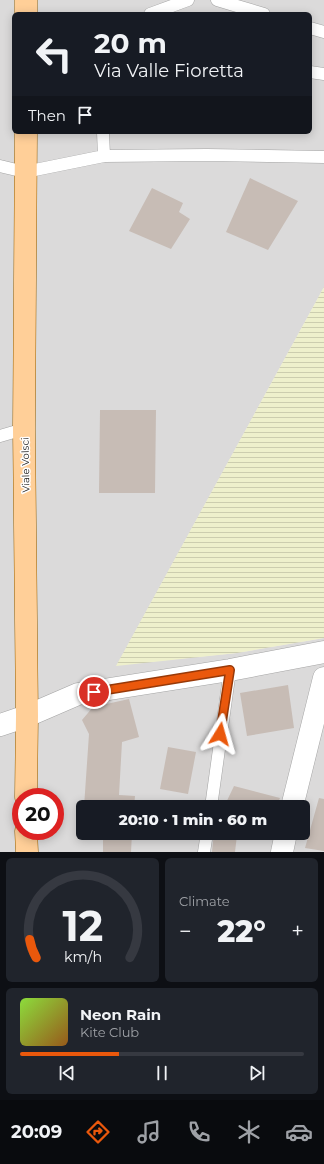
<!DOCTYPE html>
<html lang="en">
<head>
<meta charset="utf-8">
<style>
	:root { --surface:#171b24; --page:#20242c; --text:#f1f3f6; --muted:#9ea1a6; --line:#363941; --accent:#ea580c }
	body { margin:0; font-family:Montserrat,sans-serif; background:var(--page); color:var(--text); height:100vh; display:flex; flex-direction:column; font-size:15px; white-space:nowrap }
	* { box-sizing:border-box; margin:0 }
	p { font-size:13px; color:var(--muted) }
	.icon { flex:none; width:22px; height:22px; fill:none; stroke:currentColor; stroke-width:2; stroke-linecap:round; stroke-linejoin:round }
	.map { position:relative; height:852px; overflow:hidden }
	.drawer { display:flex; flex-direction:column; gap:6px; padding:6px; background:#0d0f14; flex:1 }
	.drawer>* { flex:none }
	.banner { position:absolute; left:12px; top:12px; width:300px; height:122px; border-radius:6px; box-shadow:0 2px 10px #0003; background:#171b24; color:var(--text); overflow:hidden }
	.speed { position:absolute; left:12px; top:788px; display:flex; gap:8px; font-size:20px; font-weight:700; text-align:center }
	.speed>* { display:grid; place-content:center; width:52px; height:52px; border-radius:50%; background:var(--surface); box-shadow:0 2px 10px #0003; line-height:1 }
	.speed .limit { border:6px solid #d22; background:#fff; color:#111 }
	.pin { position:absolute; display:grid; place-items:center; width:34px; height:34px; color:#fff; margin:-17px; border:2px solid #fff; border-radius:50%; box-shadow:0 1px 4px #0007 }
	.me { position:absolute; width:44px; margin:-22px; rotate:8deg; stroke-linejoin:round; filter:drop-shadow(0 0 3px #0008) }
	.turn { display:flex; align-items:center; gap:14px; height:84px; padding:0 16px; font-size:18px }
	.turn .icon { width:52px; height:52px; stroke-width:2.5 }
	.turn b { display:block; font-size:28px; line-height:34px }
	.then { display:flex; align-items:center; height:38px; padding:0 16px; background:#0003; gap:8px; font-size:15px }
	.big { font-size:30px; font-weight:800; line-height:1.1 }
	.drawer .widget { flex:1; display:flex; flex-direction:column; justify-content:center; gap:6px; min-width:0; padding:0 14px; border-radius:6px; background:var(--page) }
	.drawer .dial { align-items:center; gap:0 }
	.dial svg { height:104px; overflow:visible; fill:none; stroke:var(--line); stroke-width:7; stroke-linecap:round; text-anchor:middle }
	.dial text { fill:var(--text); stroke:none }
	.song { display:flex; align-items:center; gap:12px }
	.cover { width:48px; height:48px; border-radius:6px; background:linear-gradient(135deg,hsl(90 70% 55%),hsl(30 70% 35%)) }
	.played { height:4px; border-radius:2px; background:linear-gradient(90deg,var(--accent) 35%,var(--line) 35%) }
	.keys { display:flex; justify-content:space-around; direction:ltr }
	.heat { display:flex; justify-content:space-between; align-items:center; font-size:22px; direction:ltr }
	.drawer .tiles { flex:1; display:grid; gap:6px; grid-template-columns:1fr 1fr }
	.widget:last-child { grid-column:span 2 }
	.trip { position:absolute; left:76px; top:800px; width:234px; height:40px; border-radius:6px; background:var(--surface); box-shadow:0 2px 10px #0003; font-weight:800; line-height:40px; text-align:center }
	.dock { display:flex; height:64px; justify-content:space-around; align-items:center; background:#090b0e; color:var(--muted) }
	.dock .icon { width:28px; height:28px }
	.dock .on { color:var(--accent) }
	.dock b { font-size:18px; color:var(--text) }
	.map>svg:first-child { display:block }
	.residential { fill:#dbdada; fill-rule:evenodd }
	.farmland { fill:url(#farmland-rules) }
	.building { fill:#c7bcb5 }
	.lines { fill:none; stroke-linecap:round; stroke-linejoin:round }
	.service-casing { stroke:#a4a4a4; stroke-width:13 }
	.minor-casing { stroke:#a4a4a4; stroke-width:23 }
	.tertiary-casing { stroke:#a4a4a4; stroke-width:23 }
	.primary-casing { stroke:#976000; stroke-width:23 }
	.service { stroke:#fff; stroke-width:12 }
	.minor { stroke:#fff; stroke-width:22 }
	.tertiary { stroke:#fff; stroke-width:22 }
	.primary { stroke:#ffcf98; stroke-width:22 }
	.route-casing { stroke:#983908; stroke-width:10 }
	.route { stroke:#ea580c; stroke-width:7 }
	.labels { text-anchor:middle; stroke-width:3; stroke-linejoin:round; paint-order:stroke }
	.street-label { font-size:10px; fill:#1d1d1d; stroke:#fff }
</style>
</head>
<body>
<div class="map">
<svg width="324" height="852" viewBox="0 0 324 852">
	<defs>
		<pattern id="farmland-rules" width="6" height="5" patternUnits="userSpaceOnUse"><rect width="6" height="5" fill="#eef0cc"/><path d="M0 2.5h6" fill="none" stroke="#cccdaf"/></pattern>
	</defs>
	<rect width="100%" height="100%" fill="#efebe2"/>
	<path class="residential" d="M 0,0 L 324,0 L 324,287 L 117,665 L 237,653 L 324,638 L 324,852 L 0,852 ZM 14,14 L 310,14 L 310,132 L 14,132 ZM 21,797 L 55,797 L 55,831 L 21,831 ZM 83,807 L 303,807 L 303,833 L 83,833 Z"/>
	<path class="farmland" d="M 324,287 L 324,638 L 237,653 L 116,666 Z"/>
	<path class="building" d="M 250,178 L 298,201 L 268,250 L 226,232 Z
		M 152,188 L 183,203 L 179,212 L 190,219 L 171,249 L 129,231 Z
		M 100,410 L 156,410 L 155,493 L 99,493 Z
		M 288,685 L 294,728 L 247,736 L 240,693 Z
		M 129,699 L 139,737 L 122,742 L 119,795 L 135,796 L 134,807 L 84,807 L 89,734 L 82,720 L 93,707 Z
		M 168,747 L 196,752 L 188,794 L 160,789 Z
		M 234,786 L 280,798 L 276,807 L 224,807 Z
		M 319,798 L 324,799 L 324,851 L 305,848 Z
		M 83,818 L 83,833 L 132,833 L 131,852 L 103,852 L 103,835 L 82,834 Z
		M 214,833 L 263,833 L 260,840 L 237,835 L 235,852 L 212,852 Z"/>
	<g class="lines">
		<g class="service-casing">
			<path id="service" d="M 217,0 L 264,14
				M 150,14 L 188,0
				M 310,28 L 324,32
				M 310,72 L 324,74
				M 104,156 L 207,155 L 324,157
				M 0,166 L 25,172 L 104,156 L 103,132
				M 0,436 L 24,429
				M 211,807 L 230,670
				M 204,852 L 207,833"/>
		</g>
		<g class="minor-casing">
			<path id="minor" d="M 292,807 L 324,678
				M 282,852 L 286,833"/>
		</g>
		<g class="tertiary-casing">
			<path id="tertiary" d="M 0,725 L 27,716 L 78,694 L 230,670 L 324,652"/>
		</g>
		<g class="primary-casing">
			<path id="primary" d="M 26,14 L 26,0
				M 26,132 L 24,429 L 27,716 L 26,797
				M 26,831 L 27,852"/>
		</g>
		<use href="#service" class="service"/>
		<use href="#minor" class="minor"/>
		<use href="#tertiary" class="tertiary"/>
		<use href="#primary" class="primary"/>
	</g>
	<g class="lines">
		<g class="route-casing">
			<path id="route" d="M 94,692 L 230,670 L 220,734"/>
		</g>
		<use href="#route" class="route"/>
	</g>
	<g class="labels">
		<g class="street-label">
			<text transform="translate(25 465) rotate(-91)" y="4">Viale Volsci</text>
		</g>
	</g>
</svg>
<div class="speed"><div class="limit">20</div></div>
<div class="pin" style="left:94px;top:692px;background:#d93025"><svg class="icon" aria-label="arrive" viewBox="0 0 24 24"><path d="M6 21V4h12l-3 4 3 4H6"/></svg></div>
<svg class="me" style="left:220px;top:734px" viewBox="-20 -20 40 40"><path d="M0-17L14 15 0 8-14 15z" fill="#ea580c" stroke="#fff" stroke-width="4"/></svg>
<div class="trip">20:10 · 1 min · 60 m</div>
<div class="banner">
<div class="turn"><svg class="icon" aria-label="left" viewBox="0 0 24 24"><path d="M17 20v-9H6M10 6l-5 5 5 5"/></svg><div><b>20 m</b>Via Valle Fioretta</div></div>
<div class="then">Then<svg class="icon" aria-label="arrive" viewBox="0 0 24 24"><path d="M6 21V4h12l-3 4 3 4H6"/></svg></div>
</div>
</div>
<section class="drawer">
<div class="tiles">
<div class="widget dial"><svg viewBox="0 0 100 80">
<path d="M14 69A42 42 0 1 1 86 69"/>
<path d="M14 69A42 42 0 0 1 9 55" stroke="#ea580c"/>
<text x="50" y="56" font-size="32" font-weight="700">12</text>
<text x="50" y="72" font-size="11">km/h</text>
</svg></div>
<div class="widget"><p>Climate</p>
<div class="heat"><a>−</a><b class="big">22°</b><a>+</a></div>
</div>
<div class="widget">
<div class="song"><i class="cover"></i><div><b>Neon Rain</b><p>Kite Club</p></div></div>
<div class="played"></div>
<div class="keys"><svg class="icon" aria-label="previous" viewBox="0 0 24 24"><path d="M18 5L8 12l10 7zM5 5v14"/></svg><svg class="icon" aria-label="pause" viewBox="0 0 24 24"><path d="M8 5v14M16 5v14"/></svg><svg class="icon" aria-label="next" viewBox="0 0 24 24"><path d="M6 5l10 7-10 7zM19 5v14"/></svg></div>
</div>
</div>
</section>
<nav class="dock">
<b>20:09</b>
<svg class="icon on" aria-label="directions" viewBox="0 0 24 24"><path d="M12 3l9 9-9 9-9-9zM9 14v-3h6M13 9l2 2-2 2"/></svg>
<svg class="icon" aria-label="music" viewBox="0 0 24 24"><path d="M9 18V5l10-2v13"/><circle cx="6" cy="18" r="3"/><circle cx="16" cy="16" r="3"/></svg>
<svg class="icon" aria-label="phone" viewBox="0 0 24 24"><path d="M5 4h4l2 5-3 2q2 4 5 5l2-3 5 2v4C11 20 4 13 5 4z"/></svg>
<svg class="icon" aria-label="climate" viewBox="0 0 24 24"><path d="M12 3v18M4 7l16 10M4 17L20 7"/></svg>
<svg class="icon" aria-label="car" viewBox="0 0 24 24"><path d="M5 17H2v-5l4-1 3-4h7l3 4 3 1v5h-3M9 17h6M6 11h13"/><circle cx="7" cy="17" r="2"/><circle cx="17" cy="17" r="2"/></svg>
</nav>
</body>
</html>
